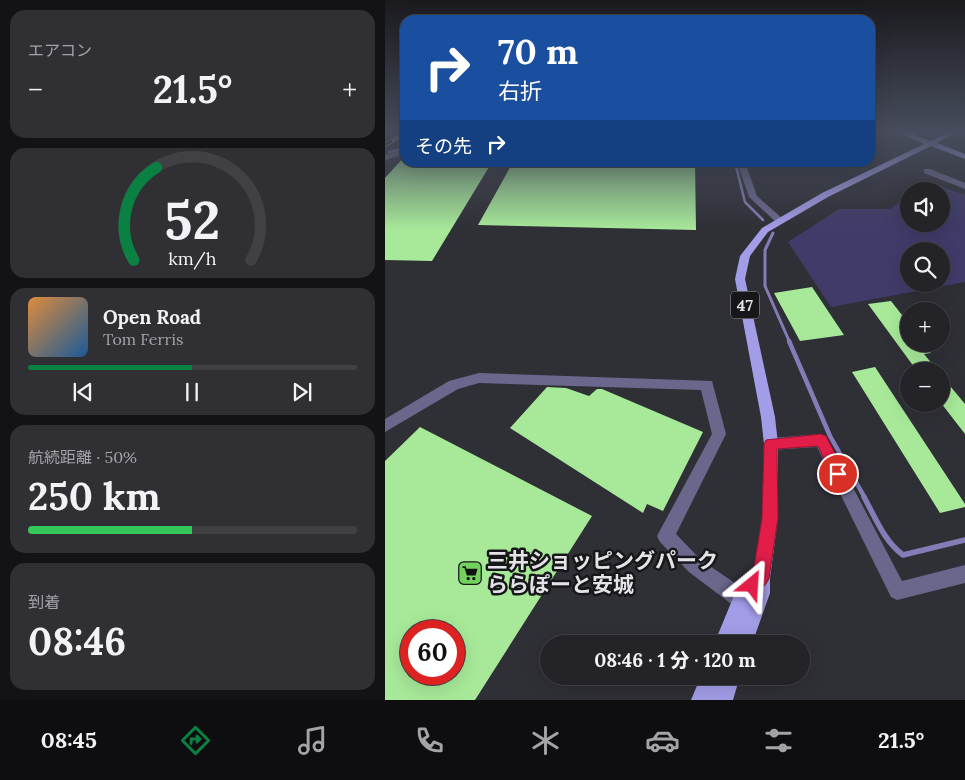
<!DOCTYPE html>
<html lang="ja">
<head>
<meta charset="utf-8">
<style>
	:root { --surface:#232328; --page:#2f2f34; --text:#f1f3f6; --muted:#a3a4a8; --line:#404045; --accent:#0b8043 }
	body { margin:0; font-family:Lora,"Noto Sans JP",serif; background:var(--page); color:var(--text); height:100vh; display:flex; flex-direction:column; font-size:19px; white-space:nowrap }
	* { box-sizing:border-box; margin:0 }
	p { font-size:16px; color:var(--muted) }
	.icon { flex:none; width:28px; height:28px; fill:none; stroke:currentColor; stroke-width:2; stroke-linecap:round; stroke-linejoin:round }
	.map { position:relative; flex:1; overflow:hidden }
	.side { display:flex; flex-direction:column; gap:10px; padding:10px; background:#131316; width:385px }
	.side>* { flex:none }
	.guide { position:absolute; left:15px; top:15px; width:475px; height:152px; border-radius:15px; box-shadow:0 5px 20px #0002,0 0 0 1px var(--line); background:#1a4fa0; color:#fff; overflow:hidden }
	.controls { position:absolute; left:515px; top:182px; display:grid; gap:10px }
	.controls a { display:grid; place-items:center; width:50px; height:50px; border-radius:50%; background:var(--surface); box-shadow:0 5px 20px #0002,0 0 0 1px var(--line); font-size:25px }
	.speed { position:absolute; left:15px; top:620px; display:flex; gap:10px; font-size:25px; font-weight:700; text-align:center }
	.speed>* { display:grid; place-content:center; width:65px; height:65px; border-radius:50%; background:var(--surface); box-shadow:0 5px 20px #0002,0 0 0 1px var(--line); line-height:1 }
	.speed .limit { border:8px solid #d22; background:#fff; color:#111 }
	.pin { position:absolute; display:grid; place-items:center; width:42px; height:42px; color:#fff; margin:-21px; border:2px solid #fff; border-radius:50%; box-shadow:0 1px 5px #0007 }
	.me { position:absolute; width:55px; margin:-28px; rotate:27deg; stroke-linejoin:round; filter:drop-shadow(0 0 4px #0008) }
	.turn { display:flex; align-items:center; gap:18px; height:105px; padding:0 15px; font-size:22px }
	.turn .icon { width:65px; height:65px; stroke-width:2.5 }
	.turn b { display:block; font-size:35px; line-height:42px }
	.then { display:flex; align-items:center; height:48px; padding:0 15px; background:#0003; gap:10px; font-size:19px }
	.big { font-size:38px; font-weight:800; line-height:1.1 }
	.side .tile { flex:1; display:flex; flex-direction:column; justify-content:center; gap:8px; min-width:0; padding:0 18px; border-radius:15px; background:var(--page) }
	.side .dial { align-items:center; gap:0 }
	.dial svg { height:130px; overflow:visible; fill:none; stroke:var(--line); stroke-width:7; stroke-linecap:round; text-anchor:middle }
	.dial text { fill:var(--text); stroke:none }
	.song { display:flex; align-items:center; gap:15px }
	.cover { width:60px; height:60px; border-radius:8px; background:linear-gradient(135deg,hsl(30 70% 55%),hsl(210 70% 35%)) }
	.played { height:5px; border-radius:2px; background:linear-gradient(90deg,var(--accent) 50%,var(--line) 50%) }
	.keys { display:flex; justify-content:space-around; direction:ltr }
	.heat { display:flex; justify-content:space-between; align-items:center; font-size:28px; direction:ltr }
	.charge { height:8px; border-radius:4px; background:linear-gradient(90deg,#34c759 50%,var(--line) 0) }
	.trip { position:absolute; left:155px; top:635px; width:270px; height:50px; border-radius:25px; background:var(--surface); box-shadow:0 5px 20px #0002,0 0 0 1px var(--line); font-weight:800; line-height:50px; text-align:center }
	.tabs { display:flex; height:80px; justify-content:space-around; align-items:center; background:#0e0e10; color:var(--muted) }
	.tabs .icon { width:35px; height:35px }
	.tabs .active { color:var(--accent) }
	.tabs b { font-size:22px; color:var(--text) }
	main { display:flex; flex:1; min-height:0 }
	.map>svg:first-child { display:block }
	.green { fill:#403b69; fill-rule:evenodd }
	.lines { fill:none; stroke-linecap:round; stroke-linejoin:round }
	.stream-far3 { stroke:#847cb7; stroke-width:2.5 }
	.stream-far2 { stroke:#847cb7; stroke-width:3 }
	.stream-far1 { stroke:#847cb7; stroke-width:4.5 }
	.stream { stroke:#847cb7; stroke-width:5.5 }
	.building { fill:#a7e999; fill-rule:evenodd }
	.minor { fill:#6a678c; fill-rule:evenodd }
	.major { fill:#a39de8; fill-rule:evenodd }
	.rail-casing { stroke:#c6c6cc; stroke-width:4 }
	.rail { stroke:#17171a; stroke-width:2.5; stroke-dasharray:8; stroke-linecap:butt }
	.route { fill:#e11d48; stroke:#92132f }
	.labels { text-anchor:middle; stroke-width:5; stroke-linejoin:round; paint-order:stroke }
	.shield { fill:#17171a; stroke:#a6a6aa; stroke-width:1 }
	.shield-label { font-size:16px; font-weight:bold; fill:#e3e3e8 }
	.near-poi-label { font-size:21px; font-weight:bold; fill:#e3e3e8; stroke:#17171a; text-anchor:start }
</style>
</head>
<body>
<main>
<section class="side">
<div class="tile"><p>エアコン</p>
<div class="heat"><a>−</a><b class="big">21.5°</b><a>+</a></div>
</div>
<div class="tile dial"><svg viewBox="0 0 100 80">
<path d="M14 69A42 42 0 1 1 86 69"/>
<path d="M14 69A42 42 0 0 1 28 12" stroke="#0b8043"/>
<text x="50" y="56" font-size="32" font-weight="700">52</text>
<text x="50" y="72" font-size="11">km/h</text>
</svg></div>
<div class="tile">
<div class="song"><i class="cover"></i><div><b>Open Road</b><p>Tom Ferris</p></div></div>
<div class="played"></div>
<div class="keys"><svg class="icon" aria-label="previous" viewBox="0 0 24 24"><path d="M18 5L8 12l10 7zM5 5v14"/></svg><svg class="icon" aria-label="pause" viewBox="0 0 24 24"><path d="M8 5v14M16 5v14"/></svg><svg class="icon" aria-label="next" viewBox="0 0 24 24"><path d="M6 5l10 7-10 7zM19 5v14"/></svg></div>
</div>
<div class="tile"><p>航続距離 · 50%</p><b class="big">250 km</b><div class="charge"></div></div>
<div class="tile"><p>到着</p><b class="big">08:46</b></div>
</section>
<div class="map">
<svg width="580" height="700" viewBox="0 0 580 700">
	<rect width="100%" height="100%" fill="#2f2f36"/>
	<path class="green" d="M 542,181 L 580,195 L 580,282 L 446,307 L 403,242 L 454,209 L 505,209 L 524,195 L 524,224 L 556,224 L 556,191 L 529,191 ZM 524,251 L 556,251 L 556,284 L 524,284 Z"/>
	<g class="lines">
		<path class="stream-far3" d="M 4,152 L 20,148
			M 350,162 L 360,202 L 378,220"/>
		<path class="stream-far2" d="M 388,233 L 380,250 L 380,286 L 405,343"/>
		<path class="stream-far1" d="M 404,341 L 445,436 L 480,498"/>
		<path class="stream" d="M 479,497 C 490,517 499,541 518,555 L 580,540"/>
	</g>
	<path class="building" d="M 20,156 L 20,162 L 107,162 L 47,261 L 0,260 L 0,178 Z
		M 128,162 L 310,162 L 311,230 L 93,225 Z
		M 427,287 L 459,335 L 415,341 L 389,293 Z
		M 506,301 L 524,324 L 524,344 L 538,344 L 546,353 L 539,354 L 553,371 L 532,371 L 483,304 Z
		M 490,367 L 580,504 L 580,507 L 555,513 L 467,372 Z
		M 556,375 L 580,404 L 580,434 L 556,403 Z
		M 162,387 L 181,388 L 204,396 L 212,389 L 217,389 L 318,432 L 278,511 L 262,504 L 258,513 L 125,428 Z
		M 35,427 L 207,516 L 90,700 L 0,700 L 0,461 ZM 26,631 L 69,631 L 69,674 L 26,674 Z"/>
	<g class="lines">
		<path class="minor" d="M 20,149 L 20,154 L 0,160 L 0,155 Z
			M 352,162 L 360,162 L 372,196 L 398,219 L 398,223 L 392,223 L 364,197 Z
			M 539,169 L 545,169 L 580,183 L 580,189 L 539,173 Z
			M 94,373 L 327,381 L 341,434 L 291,534 L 316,560 L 363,592 L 365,599 L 363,606 L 356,608 L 349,606 L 304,572 L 275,542 L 272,536 L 327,434 L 316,390 L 94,383 L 73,389 L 0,432 L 0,419 L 64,381 Z
			M 436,434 L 441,436 L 517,581 L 580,565 L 580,583 L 512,600 L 506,597 L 432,447 L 386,450 L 381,449 L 379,444 L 381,439 L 386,438 Z"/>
		<path class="major" d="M 513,132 L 523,132 L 545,141 L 563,132 L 572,132 L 552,143 L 580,154 L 580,159 L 546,146 L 443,197 L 383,232 L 365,256 L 360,279 L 390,417 L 393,444 L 393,518 L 385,578 L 385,593 L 367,644 L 329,644 L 353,586 L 368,573 L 377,518 L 379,444 L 376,417 L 350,279 L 355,256 L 377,228 L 437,193 L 539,144 Z
			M 316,676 L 355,676 L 348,700 L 306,700 Z"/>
		<g class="rail-casing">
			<path id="rail" d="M 0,145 L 20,133"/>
		</g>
		<use href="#rail" class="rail"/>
	</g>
	<linearGradient id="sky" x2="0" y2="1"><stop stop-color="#1a1a1e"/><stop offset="0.57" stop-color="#474d5d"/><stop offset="1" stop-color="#474d5d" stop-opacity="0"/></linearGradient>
	<rect width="580" height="230" fill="url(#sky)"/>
	<path class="route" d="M 436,434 L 441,436 L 458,469 L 460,474 L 458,478 L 453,480 L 448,478 L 433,446 L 392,449 L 393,518 L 384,578 C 381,586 375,590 367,593 L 361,591 L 359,585 L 361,579 L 368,574 L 377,518 L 379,444 L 381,440 Z"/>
	<defs>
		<g id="supermarket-square" transform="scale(1.25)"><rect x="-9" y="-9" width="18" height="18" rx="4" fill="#72d25d" stroke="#17171a"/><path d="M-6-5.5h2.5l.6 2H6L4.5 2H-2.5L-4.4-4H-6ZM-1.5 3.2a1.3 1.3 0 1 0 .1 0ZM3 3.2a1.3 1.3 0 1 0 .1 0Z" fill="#111"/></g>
	</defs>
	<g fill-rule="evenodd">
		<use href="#supermarket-square" x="85" y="573"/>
	</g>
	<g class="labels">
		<rect class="shield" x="346" y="291.5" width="28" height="27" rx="4"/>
		<g class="shield-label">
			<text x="360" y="311">47</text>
		</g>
		<g class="near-poi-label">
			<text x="102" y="568">三井ショッピングパーク<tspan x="102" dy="24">ららぽーと安城</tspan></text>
		</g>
	</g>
</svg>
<div class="controls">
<a><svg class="icon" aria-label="sound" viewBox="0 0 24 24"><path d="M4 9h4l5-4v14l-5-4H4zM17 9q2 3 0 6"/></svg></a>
<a><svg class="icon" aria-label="search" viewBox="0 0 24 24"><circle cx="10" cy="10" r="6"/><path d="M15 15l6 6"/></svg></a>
<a>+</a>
<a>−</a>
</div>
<div class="speed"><div class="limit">60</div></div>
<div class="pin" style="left:453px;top:474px;background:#d93025"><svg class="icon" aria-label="arrive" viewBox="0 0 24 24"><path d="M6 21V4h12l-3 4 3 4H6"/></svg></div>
<svg class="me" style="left:367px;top:585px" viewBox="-20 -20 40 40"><path d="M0-17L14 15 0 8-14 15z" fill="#e11d48" stroke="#fff" stroke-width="4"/></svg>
<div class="trip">08:46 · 1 分 · 120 m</div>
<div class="guide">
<div class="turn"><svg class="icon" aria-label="right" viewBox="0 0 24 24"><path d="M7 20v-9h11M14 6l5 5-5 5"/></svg><div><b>70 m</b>右折</div></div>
<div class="then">その先<svg class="icon" aria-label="right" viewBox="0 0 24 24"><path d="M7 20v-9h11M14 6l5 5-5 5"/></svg></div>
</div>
</div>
</main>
<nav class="tabs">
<b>08:45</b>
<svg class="icon active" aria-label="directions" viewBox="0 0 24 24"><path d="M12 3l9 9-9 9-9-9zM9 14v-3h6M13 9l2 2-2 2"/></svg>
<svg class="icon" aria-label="music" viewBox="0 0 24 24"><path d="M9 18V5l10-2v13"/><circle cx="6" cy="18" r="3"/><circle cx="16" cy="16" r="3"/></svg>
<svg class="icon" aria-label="phone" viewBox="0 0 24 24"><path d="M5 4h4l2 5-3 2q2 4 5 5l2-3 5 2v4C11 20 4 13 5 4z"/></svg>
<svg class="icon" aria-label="climate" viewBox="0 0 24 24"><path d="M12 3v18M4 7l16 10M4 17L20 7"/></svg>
<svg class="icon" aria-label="car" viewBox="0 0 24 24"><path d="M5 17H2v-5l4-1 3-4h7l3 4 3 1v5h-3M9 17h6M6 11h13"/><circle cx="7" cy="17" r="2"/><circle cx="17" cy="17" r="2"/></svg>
<svg class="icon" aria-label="filters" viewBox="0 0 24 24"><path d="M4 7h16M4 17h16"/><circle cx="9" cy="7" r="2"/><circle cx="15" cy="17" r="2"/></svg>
<b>21.5°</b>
</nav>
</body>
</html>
